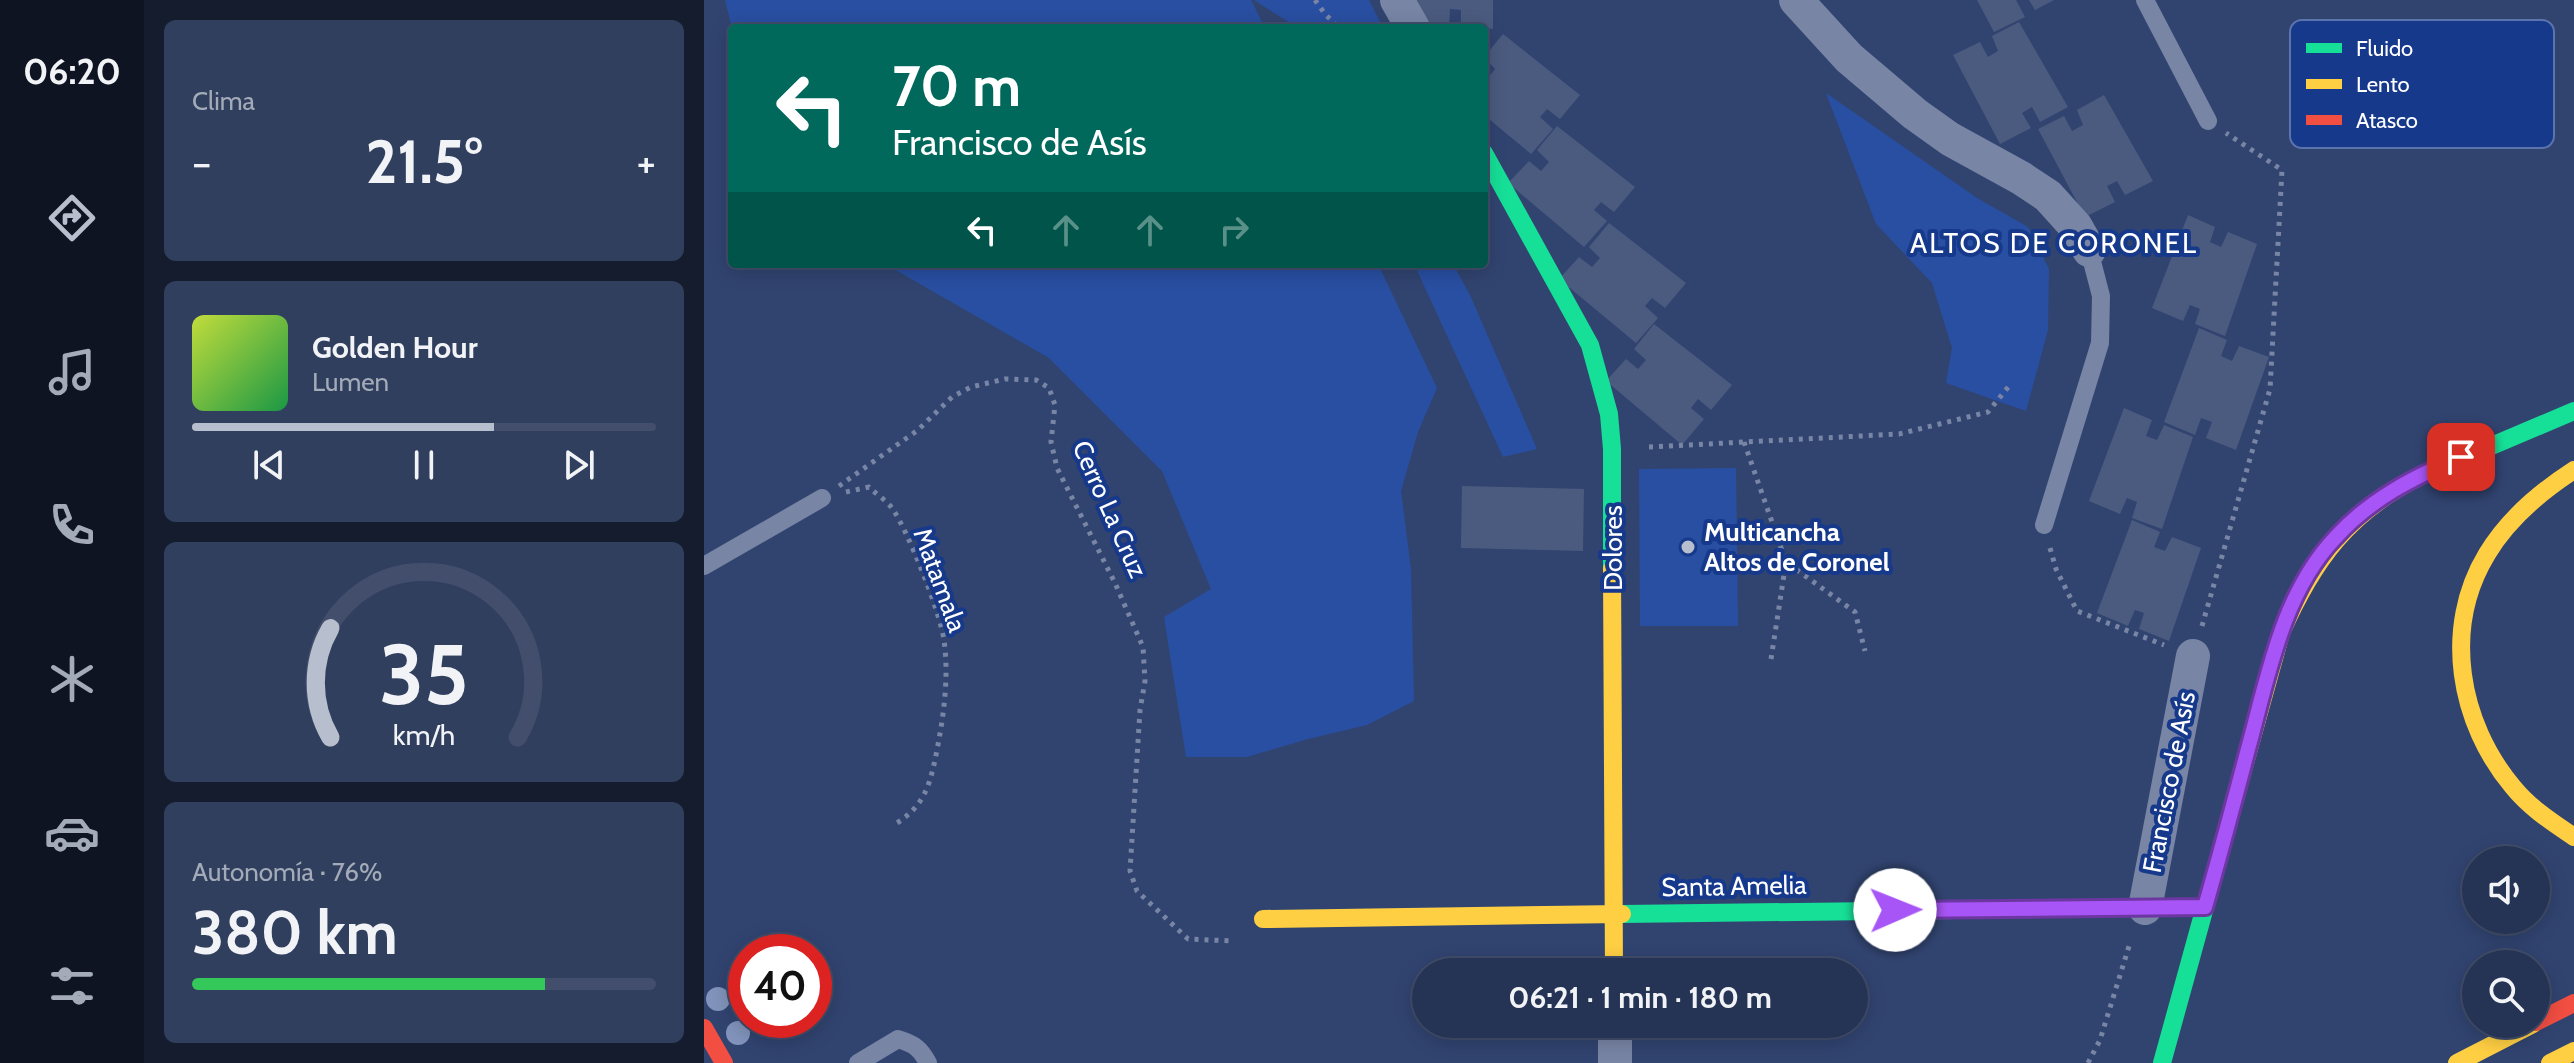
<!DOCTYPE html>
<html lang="es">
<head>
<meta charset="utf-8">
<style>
	:root { --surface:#253354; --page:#313f5e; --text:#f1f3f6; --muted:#a3aab8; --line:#424e6b; --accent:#b7becd }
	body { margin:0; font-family:Cabin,sans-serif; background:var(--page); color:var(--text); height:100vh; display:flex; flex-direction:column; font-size:30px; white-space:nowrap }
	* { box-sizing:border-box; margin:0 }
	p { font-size:26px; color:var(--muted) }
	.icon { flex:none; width:44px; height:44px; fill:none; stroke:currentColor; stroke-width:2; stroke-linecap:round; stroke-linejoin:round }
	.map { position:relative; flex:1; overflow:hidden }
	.panel { display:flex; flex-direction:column; gap:20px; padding:20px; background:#141c2e; width:560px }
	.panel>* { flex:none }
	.top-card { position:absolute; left:24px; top:24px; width:760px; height:244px; border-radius:8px; box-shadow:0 4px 20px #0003,0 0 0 2px var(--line); background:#00695c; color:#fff; overflow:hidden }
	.controls { position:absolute; left:1758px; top:846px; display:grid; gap:16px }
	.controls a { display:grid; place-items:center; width:88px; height:88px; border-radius:50%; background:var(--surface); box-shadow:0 4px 20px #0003,0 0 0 2px var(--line); font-size:40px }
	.speed { position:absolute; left:24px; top:934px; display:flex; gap:16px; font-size:40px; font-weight:700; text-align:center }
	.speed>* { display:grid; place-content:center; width:104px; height:104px; border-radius:50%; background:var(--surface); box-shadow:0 4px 20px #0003,0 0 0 2px var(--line); line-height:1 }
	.speed .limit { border:12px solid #d22; background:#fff; color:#111 }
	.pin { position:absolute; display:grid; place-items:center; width:68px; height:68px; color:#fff; margin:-34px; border-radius:16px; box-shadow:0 4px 12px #0006 }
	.me { position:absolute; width:88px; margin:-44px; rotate:89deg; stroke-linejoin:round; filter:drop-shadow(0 0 6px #0008) }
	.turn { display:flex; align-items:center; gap:28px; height:168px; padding:0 32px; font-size:36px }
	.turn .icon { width:104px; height:104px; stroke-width:2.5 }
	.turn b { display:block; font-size:56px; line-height:68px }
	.lanes { display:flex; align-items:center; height:76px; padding:0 32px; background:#0003; justify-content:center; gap:40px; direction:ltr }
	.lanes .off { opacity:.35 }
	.big { font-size:60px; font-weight:800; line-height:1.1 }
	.panel .widget { flex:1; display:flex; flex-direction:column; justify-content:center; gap:12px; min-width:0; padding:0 28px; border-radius:12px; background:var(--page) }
	.panel .dial { align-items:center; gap:0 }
	.dial svg { height:208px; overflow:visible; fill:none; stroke:var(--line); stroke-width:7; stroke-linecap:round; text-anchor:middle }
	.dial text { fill:var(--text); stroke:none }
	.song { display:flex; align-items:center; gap:24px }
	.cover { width:96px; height:96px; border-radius:12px; background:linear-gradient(135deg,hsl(70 70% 55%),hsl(140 70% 35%)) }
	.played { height:8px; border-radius:4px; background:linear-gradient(90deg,var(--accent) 65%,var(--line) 65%) }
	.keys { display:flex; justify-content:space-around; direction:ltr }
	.heat { display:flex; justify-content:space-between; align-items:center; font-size:44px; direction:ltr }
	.charge { height:12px; border-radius:6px; background:linear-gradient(90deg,#34c759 76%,var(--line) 0) }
	.trip { position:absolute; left:708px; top:958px; width:456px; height:80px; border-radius:40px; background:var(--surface); box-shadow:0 4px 20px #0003,0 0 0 2px var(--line); font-weight:800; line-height:80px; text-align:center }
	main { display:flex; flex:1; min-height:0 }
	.dock { display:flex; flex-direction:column; width:144px; justify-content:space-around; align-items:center; background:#0f1422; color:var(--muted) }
	.dock .icon { width:56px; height:56px }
	.dock .current { color:var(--accent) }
	.dock b { font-size:36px; color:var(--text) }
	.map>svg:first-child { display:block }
	.green { fill:#294fa2 }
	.building { fill:#4b5b7f }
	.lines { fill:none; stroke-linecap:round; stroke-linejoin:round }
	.path { stroke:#7885a5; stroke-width:5; stroke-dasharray:4 6; stroke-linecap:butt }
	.lane { stroke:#7885a5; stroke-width:18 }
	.street { stroke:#7885a5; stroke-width:34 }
	.fast { stroke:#16e098; stroke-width:18 }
	.slow { stroke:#ffcf43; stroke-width:18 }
	.jam { stroke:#f24e42; stroke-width:18 }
	.tree { fill:#8294bc }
	.route-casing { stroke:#6d37a1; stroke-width:20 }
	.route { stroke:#a855f7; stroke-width:14 }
	.poi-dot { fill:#b7becd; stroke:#16398b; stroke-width:3 }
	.labels { text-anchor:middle; stroke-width:8; stroke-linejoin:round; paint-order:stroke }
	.street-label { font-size:26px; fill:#fff; stroke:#16398b }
	.poi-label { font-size:26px; font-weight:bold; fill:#fff; stroke:#16398b; text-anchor:start }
	.neighbourhood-label { font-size:28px; letter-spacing:2px; fill:#fff; stroke:#16398b }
	.key { fill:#16398b; stroke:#5c74ae; stroke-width:2 }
	.key-label { font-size:22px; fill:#fff }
</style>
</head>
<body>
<main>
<nav class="dock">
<b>06:20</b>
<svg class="icon current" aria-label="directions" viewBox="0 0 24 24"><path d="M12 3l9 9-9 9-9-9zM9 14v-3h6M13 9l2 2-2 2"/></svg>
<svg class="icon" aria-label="music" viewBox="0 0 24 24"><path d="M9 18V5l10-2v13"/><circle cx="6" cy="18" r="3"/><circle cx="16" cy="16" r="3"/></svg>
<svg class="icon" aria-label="phone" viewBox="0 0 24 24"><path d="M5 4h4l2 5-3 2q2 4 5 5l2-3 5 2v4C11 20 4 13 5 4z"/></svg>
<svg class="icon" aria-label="climate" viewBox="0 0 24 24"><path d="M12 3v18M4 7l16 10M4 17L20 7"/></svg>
<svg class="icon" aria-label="car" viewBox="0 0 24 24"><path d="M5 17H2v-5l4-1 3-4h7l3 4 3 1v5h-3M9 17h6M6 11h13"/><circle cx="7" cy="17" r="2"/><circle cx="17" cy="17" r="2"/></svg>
<svg class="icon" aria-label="filters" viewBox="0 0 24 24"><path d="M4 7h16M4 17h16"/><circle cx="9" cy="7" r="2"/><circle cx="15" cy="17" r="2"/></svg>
</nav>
<section class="panel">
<div class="widget"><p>Clima</p>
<div class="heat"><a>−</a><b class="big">21.5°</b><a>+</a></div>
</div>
<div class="widget">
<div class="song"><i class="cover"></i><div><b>Golden Hour</b><p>Lumen</p></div></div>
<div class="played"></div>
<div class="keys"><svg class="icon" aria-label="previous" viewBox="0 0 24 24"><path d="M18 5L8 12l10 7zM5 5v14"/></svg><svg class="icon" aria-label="pause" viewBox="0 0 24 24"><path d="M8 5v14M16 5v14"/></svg><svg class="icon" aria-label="next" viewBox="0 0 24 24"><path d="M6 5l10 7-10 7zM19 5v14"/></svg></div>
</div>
<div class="widget dial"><svg viewBox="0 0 100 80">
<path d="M14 69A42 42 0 1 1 86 69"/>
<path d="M14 69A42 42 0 0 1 14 27" stroke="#b7becd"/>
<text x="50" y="56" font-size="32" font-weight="700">35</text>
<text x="50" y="72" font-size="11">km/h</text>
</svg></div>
<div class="widget"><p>Autonomía · 76%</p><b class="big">380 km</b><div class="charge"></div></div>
</section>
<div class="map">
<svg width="1870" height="1063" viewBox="0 0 1870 1063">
	<rect width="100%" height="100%" fill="#314470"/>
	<path class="green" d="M 21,0 L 547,0 L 561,28 L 28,28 Z
		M 550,0 L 665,0 L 679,28 L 594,28 Z
		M 1122,93 L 1273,198 L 1324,227 L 1345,269 L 1344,330 L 1322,411 L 1242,383 L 1248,348 L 1228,283 L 1172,224 Z
		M 181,264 L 674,264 L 733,388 L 714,432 L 697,491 L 707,569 L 710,701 L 663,725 L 604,739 L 543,757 L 482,757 L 460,617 L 507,589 L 458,471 L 345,358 Z
		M 710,264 L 749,264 L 766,295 L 833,449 L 799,457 Z
		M 1032,468 L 1034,626 L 936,626 L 935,469 Z"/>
	<path class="building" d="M 712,0 L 789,0 L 789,29 L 757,27 L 757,10 L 746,9 L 745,27 L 711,24 Z
		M 1273,0 L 1312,0 L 1321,17 L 1290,32 Z
		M 1325,0 L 1350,0 L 1331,10 Z
		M 1315,22 L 1364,107 L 1336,122 L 1328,107 L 1318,113 L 1327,128 L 1296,144 L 1249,55 L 1276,42 L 1284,57 L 1294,51 L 1288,36 Z
		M 799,34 L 876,95 L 856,119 L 843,109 L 836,117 L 849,129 L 827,154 L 780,115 L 780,76 L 783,79 L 791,69 L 780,57 Z
		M 1400,95 L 1449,181 L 1421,195 L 1413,181 L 1403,186 L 1411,202 L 1381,217 L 1334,129 L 1360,116 L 1368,131 L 1379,125 L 1373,110 Z
		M 853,126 L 931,187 L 910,212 L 897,202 L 890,210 L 903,221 L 880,247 L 804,183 L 825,161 L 837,171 L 845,162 L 833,150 Z
		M 1484,215 L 1511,227 L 1506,242 L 1517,247 L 1524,232 L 1553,244 L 1521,336 L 1491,324 L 1496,309 L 1486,305 L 1479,321 L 1448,308 Z
		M 905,223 L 982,283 L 961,308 L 948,298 L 941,306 L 954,318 L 932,343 L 855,279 L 875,257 L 888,267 L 896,258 L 885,247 Z
		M 950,324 L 1028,385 L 1007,410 L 994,399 L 987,408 L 1000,419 L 978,445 L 902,381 L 922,359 L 934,369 L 942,360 L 930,349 Z
		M 1495,328 L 1523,340 L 1517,356 L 1528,361 L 1535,346 L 1565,357 L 1532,450 L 1502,438 L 1508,422 L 1497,418 L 1491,435 L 1460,422 Z
		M 1420,408 L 1448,420 L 1442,436 L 1453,440 L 1460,425 L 1489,437 L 1458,529 L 1428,518 L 1433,502 L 1423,498 L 1416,514 L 1385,501 Z
		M 758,486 L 880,489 L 879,551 L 757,548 Z
		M 1428,520 L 1456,532 L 1450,547 L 1461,551 L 1468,537 L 1497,548 L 1465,641 L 1435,629 L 1440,613 L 1431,610 L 1424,626 L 1393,613 Z"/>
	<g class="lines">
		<path class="path" d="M 611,0 L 621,14 L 635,28
			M 1040,442 L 1082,562 L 1151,612 L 1161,651
			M 945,447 L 1195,434 L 1284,412 L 1305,386
			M 135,486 L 214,430 L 248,397 L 267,387 L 301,379 L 332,380 L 345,388 L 351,405 L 347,442 L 353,468 L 411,583 L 439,647 L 441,681 L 436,710 L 426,871 L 433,891 L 484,939 L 530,941
			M 142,492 L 165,487 C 172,494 182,500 188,508 C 204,531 236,612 240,640 C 245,676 240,714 233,750 C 226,785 221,807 188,826
			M 1346,548 L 1352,569 L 1373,611 L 1460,645
			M 1498,626 L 1566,389 L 1578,170 L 1522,133
			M 1067,659 L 1082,562
			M 1384,1063 L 1396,1040 L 1426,943"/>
		<path class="lane" d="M 1441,0 L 1504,121
			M 1340,525 L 1396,343 L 1397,296 L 1385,250
			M 0,566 L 118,498
			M 154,1063 L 194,1039 C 210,1044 216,1048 224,1063"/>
		<path class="street" d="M 693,0 L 709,28
			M 1092,0 L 1145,58 L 1211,114 L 1246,139 L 1317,178 L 1344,196 L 1372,227 L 1385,250
			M 1441,908 L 1489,656
			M 911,1024 L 911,1063"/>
		<path class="fast" d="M 780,153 L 886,345 L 905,414 L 908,449 L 908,569
			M 1717,476 L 1870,411
			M 918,914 L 1501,907
			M 1458,1063 L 1501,907"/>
		<path class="slow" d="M 1870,470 C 1836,492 1804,519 1783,554 C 1738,628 1755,723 1809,787 C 1826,808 1848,822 1870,837
			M 908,569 L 910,972
			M 1501,907 L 1577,633 C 1609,561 1644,512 1717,476
			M 559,919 L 918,914
			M 1753,1063 L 1829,1024
			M 1846,1063 L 1870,1051"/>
		<path class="jam" d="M 1832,1022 L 1870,1003
			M 0,1028 L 20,1063"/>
	</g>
	<g class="tree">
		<circle cx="14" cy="999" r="12"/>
		<circle cx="34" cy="1033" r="12"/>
	</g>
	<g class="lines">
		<g class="route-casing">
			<path id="route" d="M 1191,910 L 1501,907 C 1516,855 1530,802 1544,749 C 1564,677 1578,594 1631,538 C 1666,499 1710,477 1757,457"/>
		</g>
		<use href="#route" class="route"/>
	</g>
	<circle class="poi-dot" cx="984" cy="547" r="8"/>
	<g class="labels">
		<g class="street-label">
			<text transform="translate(406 509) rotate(66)" y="9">Cerro La Cruz</text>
			<text transform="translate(909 548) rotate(-90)" y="9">Dolores</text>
			<text transform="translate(236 580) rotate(70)" y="9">Matamala</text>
			<text transform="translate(1465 782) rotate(-79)" y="9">Francisco de Asís</text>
			<text transform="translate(1030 886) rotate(-1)" y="9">Santa Amelia</text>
		</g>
		<g class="poi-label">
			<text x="1000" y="541">Multicancha<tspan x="1000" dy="30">Altos de Coronel</tspan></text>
		</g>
		<g class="neighbourhood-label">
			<text x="1350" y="253">ALTOS DE CORONEL</text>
		</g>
	</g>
	<rect x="1586" y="20" width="264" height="128" rx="12" class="key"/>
	<rect x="1602" y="43" width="36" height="10" fill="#16e098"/>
	<rect x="1602" y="79" width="36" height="10" fill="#ffcf43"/>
	<rect x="1602" y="115" width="36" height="10" fill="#f24e42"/>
	<g class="key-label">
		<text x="1652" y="56">Fluido</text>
		<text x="1652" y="92">Lento</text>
		<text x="1652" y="128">Atasco</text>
	</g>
</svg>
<div class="controls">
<a><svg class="icon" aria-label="sound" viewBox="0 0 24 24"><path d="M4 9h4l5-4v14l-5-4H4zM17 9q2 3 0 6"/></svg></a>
<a><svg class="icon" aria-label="search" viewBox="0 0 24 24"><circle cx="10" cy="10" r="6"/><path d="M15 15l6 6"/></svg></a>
</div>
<div class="speed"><div class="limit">40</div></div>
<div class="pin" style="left:1757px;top:457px;background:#d93025"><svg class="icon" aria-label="arrive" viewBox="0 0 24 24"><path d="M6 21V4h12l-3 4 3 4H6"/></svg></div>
<svg class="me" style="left:1191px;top:910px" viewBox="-20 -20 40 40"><circle r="19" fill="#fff"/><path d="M0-13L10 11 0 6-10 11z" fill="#a855f7"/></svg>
<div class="trip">06:21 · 1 min · 180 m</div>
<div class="top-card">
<div class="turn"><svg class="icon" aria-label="left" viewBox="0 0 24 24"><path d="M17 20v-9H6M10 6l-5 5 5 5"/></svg><div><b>70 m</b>Francisco de Asís</div></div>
<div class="lanes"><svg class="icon" aria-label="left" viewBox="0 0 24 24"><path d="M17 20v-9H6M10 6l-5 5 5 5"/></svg><svg class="icon off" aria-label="ahead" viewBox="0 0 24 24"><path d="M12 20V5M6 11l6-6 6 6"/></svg><svg class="icon off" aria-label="ahead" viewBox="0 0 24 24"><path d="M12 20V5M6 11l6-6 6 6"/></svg><svg class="icon off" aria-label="right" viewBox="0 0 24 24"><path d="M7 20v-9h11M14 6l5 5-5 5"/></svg></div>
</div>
</div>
</main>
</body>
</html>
